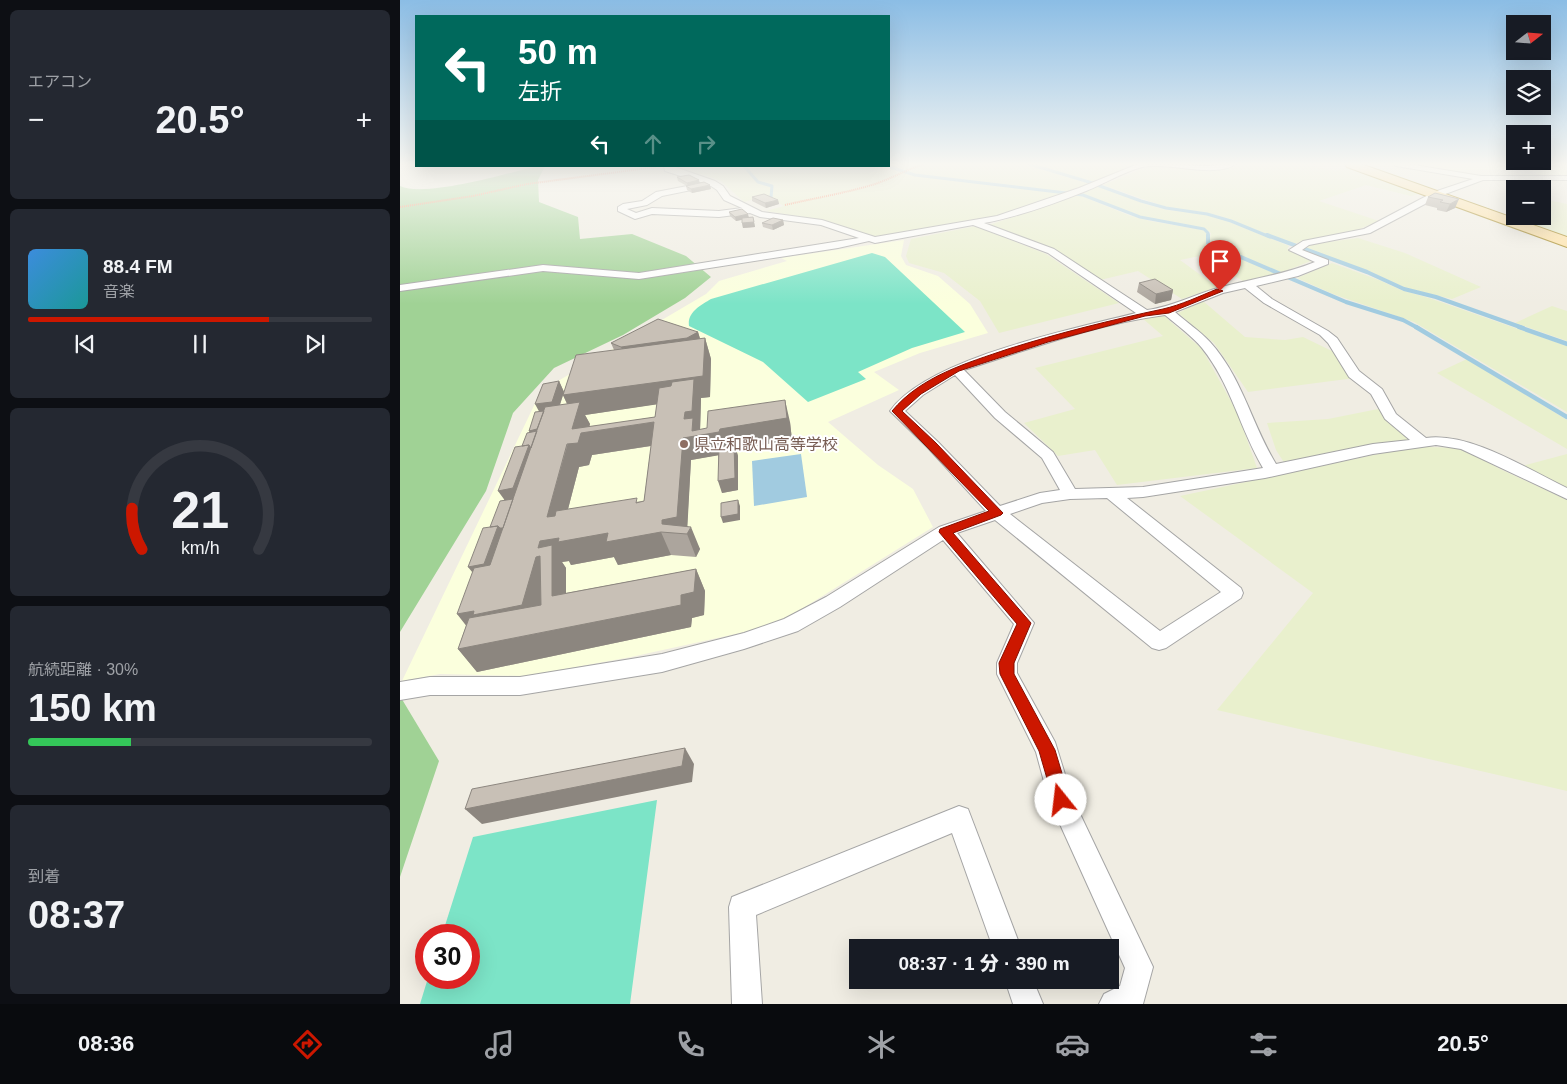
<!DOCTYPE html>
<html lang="ja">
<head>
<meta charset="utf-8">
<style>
	:root { --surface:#171b24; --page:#242831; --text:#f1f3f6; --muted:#9ea1a6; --line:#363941; --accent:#cc1700 }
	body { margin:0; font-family:Arial,"Noto Sans JP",sans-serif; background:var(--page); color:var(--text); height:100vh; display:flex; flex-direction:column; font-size:19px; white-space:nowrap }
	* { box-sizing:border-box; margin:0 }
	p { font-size:16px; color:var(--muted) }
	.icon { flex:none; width:28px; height:28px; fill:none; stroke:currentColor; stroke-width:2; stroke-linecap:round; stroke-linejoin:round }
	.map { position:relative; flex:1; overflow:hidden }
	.sheet { display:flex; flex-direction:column; gap:10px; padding:10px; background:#0d0f14; width:400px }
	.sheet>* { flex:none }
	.guide { position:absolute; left:15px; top:15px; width:475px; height:152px; border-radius:0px; box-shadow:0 5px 20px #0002; background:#00695c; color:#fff; overflow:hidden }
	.needle { width:32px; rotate:73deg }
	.buttons { position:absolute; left:1106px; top:15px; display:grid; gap:10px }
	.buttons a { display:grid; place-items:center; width:45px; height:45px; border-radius:0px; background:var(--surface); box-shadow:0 5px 20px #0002; font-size:25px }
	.speed { position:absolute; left:15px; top:924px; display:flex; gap:10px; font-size:25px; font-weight:700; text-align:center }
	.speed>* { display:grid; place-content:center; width:65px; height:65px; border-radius:50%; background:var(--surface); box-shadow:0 5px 20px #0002; line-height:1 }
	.speed .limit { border:8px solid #d22; background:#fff; color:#111 }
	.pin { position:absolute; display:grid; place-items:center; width:42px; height:42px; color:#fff; margin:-51px -21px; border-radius:50% 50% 50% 0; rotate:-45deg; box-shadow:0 0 5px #0007 }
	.pin .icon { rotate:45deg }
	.me { position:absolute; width:55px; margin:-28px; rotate:344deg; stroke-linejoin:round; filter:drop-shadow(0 0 4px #0008) }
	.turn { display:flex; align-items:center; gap:18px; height:105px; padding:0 20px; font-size:22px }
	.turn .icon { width:65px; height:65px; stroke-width:2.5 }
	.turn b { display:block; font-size:35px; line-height:42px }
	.lanes { display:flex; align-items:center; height:48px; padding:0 20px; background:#0003; justify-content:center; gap:25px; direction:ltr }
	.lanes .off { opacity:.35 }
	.big { font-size:38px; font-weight:800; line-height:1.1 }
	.sheet .card { flex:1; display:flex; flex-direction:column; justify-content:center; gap:8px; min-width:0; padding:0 18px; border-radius:8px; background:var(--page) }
	.sheet .dial { align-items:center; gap:0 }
	.dial svg { height:130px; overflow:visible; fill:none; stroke:var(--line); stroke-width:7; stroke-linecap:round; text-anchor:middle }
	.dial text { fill:var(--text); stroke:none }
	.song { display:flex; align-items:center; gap:15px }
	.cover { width:60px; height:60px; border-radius:8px; background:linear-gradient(135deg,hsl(210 70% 55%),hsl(180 70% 35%)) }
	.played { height:5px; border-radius:2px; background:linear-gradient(90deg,var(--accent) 70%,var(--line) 70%) }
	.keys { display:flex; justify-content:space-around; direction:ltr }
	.heat { display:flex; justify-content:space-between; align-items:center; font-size:28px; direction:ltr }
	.charge { height:8px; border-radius:4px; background:linear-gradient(90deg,#34c759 30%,var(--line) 0) }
	.trip { position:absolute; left:449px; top:939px; width:270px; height:50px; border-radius:0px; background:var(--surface); box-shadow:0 5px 20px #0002; font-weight:800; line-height:50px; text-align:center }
	.tabs { display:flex; height:80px; justify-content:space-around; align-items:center; background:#090b0e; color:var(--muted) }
	.tabs .icon { width:35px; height:35px }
	.tabs .on { color:var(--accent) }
	.tabs b { font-size:22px; color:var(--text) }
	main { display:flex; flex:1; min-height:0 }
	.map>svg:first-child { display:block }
	.education { fill:#fbffdd }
	.farmland { fill:#e9f0cd }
	.forest { fill:#a0d295 }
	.pitch { fill:#7ce4c7 }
	.water { fill:#a1cbe0 }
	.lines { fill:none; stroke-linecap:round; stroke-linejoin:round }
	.stream-far2 { stroke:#a1cbe0; stroke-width:3 }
	.stream-far1 { stroke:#a1cbe0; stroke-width:4 }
	.stream { stroke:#a1cbe0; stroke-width:4.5 }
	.street-casing { stroke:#a5a5a5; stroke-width:2 }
	.primary-casing { stroke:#987700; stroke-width:2 }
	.path { stroke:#ff8665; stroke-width:2; stroke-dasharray:1 1; stroke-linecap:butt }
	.street { fill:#fff; fill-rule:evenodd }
	.primary { fill:#ffde99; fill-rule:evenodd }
	.wall { fill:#aca59d; fill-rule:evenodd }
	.shaded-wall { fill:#8c867f }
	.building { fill:#c8c0b6; stroke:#8c867f; fill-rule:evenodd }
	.route { fill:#cc1700; stroke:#850f00 }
	.education-dot { fill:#8d6e63; stroke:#fff; stroke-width:2 }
	.labels { text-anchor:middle; stroke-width:4; stroke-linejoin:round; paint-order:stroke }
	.education-label { font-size:16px; fill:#785e54; stroke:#fff; text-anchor:start }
</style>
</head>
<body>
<main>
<section class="sheet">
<div class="card"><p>エアコン</p>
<div class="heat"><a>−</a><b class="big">20.5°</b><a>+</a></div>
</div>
<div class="card">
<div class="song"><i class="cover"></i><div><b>88.4 FM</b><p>音楽</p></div></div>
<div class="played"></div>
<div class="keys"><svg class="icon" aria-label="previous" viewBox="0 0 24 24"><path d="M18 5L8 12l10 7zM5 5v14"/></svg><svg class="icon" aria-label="pause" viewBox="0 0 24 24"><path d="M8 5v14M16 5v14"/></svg><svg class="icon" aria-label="next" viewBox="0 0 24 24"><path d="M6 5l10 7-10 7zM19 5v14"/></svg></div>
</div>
<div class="card dial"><svg viewBox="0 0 100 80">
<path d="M14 69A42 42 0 1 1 86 69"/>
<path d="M14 69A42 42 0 0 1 8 44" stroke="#cc1700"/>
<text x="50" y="56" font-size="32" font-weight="700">21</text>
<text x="50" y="72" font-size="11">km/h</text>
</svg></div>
<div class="card"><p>航続距離 · 30%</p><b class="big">150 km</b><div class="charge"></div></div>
<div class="card"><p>到着</p><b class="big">08:37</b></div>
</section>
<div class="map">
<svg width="1167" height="1004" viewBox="0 0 1167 1004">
	<rect width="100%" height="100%" fill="#f0ede3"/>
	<path class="education" d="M 1009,164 L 1167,164 L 1167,176 L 1146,177 L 1124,168 L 1053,171 Z
		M 504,240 L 501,256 L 506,265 L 538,276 L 570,304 L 588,333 L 520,353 L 474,372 L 499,390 L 428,422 L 478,465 L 513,489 L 533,527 L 376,625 L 231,657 L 126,676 L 40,674 L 2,681 L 141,391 L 306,294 L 319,281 L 387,261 L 381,258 Z"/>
	<path class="farmland" d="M 489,164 L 623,164 L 690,184 L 595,217 L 484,237 L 467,236 L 427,221 L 366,211 L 384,206 L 366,196 L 344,202 L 321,181 L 302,174 L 279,171 L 274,166 L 489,166 Z
		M 634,164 L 745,164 L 694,182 Z
		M 841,164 L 904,164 L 935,171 L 950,166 L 1024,193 L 1011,196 L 966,185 L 919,201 L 979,221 L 947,234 L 892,244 L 820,216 L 766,207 L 703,185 L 749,166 L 763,165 L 815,170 Z
		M 699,186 L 745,204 L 767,210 L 804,214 L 822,219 L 889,246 L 887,249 L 911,261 L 880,273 L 809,242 L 811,233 L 803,228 L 740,217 L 681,193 Z
		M 679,195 L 728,215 L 750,221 L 803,230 L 807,233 L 806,243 L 876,274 L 843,281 L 800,256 L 780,260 L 817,287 L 782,299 L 738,271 L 700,280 L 655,250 L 589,225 Z
		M 1143,199 L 1167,204 L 1167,238 L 1132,226 L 1134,216 L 1142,216 Z
		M 576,226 L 646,254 L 719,303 L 599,333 L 580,301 L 544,273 L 509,263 L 506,256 L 511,239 Z
		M 958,238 L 1005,253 L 1081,287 L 1052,299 L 1006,288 L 969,271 L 903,249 L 914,244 Z
		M 932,263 L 979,280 L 1001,290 L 1029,298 L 1167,346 L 1167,412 L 1014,322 L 933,294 L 897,278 Z
		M 803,301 L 845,337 L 885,340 L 903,337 L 934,352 L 941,365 L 955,378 L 848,392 L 814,343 L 778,313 Z
		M 1152,306 L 1167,311 L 1167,341 L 1115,323 Z
		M 763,315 L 802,349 L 838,414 L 857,468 L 717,485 L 695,450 L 658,456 L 624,423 L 675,409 L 635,368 L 763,336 L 742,318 Z
		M 1067,359 L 1167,420 L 1167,449 L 1037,373 Z
		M 983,408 L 1012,441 L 885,464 L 876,450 L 867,423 L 928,419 Z
		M 1026,447 L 1062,448 L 1100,469 L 1167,500 L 1167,791 L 817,710 L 913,593 L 780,496 L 992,451 Z
		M 1167,454 L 1167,491 L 1115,468 Z"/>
	<path class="forest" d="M 138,166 L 145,166 L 138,180 L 139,202 L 178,217 L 180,239 L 232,234 L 286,256 L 311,277 L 285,298 L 223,335 L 154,368 L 113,413 L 86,491 L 0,632 L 0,186 C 26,198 108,173 138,166 Z
		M 0,696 L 39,761 L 0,877 Z"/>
	<path class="pitch" d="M 472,253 L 485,257 L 565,332 L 512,348 L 458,372 L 466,379 L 408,402 L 363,362 L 289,326 C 287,312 301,305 311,299 Z
		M 257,800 L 230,1004 L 20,1004 L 28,978 L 69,978 L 69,935 L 42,935 L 73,837 Z"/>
	<path class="water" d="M 401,454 L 407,497 L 354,506 L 352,461 Z"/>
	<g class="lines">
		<path class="stream-far2" d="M 629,164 L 689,182 L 741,201 L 766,208 L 807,214 L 831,221 L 870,237
			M 344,166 L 358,182 L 372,186 L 371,197
			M 487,166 L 515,175 L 683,195 L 740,217 L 804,229 L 808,233 L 808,237"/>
		<path class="stream-far1" d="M 808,235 L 808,243 L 946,302 L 1003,320 L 1018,328
			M 867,235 L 967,272 L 1004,289 L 1036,297 L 1123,328"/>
		<path class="stream" d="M 1016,327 L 1167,417
			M 1119,327 L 1167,344"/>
		<g class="street-casing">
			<path id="street" d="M 738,164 L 808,166 L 836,164 C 814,179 768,161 742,167 C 723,172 704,184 686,191 C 653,204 618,217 584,223 L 654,249 L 747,310 C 772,307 793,295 818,288 C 850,279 883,275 915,262 L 889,250 L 903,241 L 964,229 L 1034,192 L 1073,179 L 996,166 L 993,164 L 1008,164 L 1081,176 L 1167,176 L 1167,180 L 1083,180 L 1040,196 L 970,233 L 909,245 L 902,250 L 928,260 L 928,264 L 898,276 L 856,286 L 872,299 L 928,331 L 937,338 L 959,371 L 982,389 L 996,414 L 1026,438 C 1070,432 1127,469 1167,488 L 1167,499 L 1061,449 L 1036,445 L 973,454 L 865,478 L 743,497 L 727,498 L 841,588 L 843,593 L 841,598 L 766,648 L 759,650 L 752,648 L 595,520 L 557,533 L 634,623 L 617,663 L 617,673 L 655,742 L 672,797 L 753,967 L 743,1004 L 699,1004 L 704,994 L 720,986 L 725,968 L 649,800 L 636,752 L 597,674 L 597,663 L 614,624 L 543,540 L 440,607 L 398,631 L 344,649 L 262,672 L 120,695 L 30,695 L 0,700 L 0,682 L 30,677 L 120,677 L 262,654 L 344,633 L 384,619 L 426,597 L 539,527 L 586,511 L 528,448 L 490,411 C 528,358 673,329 736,313 L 648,253 L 573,225 L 475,243 L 469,241 L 438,248 L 239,279 L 143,271 L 0,291 L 0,285 L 143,265 L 239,273 L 459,238 L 421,225 L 360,217 L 350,213 L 319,217 L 252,214 L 235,219 L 218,211 L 218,207 L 223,204 L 242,201 L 256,192 L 303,183 L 265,171 L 264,166 L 272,166 L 315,181 L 323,186 L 330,196 L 362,212 L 422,220 L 475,237 L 597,216 L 679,188 ZM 311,186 L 317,190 L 324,200 L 342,208 L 319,211 L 252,208 L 236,213 L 227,209 L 247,205 L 262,196 ZM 845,288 L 864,303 L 920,335 L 928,343 L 949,377 L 971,394 L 985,419 L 1010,440 L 973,444 L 876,464 C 852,425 842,377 810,342 C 800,331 786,322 775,312 L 823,293 ZM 765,315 C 777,325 792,336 802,348 C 831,384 840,429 863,468 L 743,487 L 675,489 L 653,452 L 605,412 L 564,370 C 630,349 696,324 765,315 ZM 555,375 L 595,418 L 642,458 L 660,490 L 640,493 L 600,506 L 538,442 L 505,411 L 523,395 ZM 707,498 L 821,592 L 760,631 L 610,514 L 642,503 L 670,499 Z
				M 559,806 L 568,809 L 621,948 L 593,948 L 552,833 L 356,915 L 362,1004 L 332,1004 L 329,907 L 332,897 Z
				M 605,980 L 633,980 L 643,1004 L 613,1004 Z"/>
		</g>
		<g class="primary-casing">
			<path id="primary" d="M 945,164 L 961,164 L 1167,237 L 1167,247 L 947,167 Z"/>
		</g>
		<path class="path" d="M 385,205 C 415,198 446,193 475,184 C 493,178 507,169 525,164
			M 0,207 L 73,196 L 127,184 L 256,167"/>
		<use href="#street" class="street"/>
		<use href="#primary" class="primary"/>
	</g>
	<path class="wall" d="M 277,177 L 299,180 L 299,183 L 311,189 L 292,193 L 287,190 L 286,186 L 287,186 L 278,181 Z
		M 1035,193 L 1055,208 L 1046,212 L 1037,210 L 1037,208 L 1025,205 L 1028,197 Z
		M 352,197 L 378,200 L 379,204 L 366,208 L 352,201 Z
		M 329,212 L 349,217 L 353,217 L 355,227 L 343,228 L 342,220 L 336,221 L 330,216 Z
		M 383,220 L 384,225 L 373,230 L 363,227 L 362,223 Z
		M 739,283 L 773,290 L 771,300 L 755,304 L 737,292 Z
		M 298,332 L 300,339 L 305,338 L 311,359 L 310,397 L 301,398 L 301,400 L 300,430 L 390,422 L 392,440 L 336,449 L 338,456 L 338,490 L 322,493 L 318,455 L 291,460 L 287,526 L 300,549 L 296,557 L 271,555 L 218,565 L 214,557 L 171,565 L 169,561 L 162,562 L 166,568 L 166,593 L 296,569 L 305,591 L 304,615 L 292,618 L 291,627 L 77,672 L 58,649 L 66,626 L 90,527 L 104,500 L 122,446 L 130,432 L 129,431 L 139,412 L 159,381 L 164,392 L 214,350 L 211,343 ZM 163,395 L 167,404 L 160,405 ZM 257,404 L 255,417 L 189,427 L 190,424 L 185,415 ZM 251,446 L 244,501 L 168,509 L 179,467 L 189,465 L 192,455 Z"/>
	<path class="shaded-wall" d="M 299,180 L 300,184 L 288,187 L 287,183 Z
		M 310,185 L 311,189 L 292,193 L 291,189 Z
		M 1059,199 L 1055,208 L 1046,212 L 1050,204 Z
		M 378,200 L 379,204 L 366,208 L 365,203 Z
		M 348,214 L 349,218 L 336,221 L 335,217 Z
		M 353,217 L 355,227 L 343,228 L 342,223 Z
		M 383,220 L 384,225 L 373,230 L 372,225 Z
		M 773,290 L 771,300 L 755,304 L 756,294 Z
		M 298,332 L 303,348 L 228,363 L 221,347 Z
		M 305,338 L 311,359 L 310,397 L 301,398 L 301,400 L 300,432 L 320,429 L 385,400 L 390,422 L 392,440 L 336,449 L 338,456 L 338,490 L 322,493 L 318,481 L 326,454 L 291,460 L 287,534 L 262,524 L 262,520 L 284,419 L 285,412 L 293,399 L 185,415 L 190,424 L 188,432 L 254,422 L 263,444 L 192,455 L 189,465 L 179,467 L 160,540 L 208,533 L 261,532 L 271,555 L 218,565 L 214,557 L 171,565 L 169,561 L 162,562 L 166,568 L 166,619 L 138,628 L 75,637 L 57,614 L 138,548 L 172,429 L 173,416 L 163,395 L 157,413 L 93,576 L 77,578 L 68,567 L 106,502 L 98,491 L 132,436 L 129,431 L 141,415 L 135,404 L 159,381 L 164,392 Z
		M 338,500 L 340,506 L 340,520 L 323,523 L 321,517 Z
		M 291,527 L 300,549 L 296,557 L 287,534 Z
		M 296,569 L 305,591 L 304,615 L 292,618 L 291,627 L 77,672 L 58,649 L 281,595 Z
		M 285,748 L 294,764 L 292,782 L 82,824 L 65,809 Z"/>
	<path class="building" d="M 289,175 L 299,180 L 287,183 L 277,177 Z
		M 304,182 L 310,185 L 291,189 L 286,186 Z
		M 1035,193 L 1059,199 L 1050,204 L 1040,202 L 1043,200 L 1028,197 Z
		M 364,194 L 378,200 L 365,203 L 352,197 Z
		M 342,209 L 348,214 L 335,217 L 329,212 Z
		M 353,217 L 354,222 L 342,223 L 342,218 Z
		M 373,218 L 383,220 L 372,225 L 362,223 Z
		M 755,279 L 773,290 L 756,294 L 739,283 Z
		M 258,319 L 298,332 L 287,338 L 221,347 L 211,343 Z
		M 305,338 L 303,376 L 163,395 L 176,355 Z
		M 294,379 L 292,411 L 285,412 L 284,419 L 293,418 L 292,431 L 307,428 L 308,411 L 385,400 L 387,418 L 320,429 L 319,432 L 283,438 L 277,517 L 262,520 L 262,524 L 291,527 L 287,534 L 261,532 L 206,542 L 208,533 L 158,542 L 159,538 L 140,541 L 138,548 L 152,545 L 152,596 L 296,569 L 294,592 L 281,595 L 281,605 L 58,649 L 69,618 L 141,605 L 140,556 L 136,557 L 122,605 L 73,615 L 74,611 L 57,614 L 74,568 L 90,565 L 145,407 L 180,402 L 172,429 L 255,417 L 259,388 L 271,386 L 272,382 ZM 254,422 L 244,501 L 236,503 L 237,498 L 156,511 L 155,516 L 147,517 L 167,444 L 178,443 L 181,433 Z
		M 159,381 L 152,402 L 135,404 L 143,384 Z
		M 144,411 L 137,429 L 129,431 L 135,412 Z
		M 137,431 L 131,448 L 129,445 L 122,446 L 127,433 Z
		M 334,444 L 335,478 L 318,481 L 319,447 Z
		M 129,445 L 113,488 L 98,491 L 115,447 Z
		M 113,499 L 103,528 L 100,528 L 98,526 L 90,527 L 100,501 Z
		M 338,500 L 338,514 L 321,517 L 321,503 Z
		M 98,526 L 84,564 L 68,567 L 83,528 Z
		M 285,748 L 282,766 L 65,809 L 72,789 Z"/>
	<linearGradient id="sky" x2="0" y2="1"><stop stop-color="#8bbde5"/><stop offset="0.54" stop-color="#f8f7f2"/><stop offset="1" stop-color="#f8f7f2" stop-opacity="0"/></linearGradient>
	<rect width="1167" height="304" fill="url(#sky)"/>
	<path class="route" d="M 817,289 L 823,291 L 769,313 L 745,316 L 648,342 L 559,371 L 521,394 L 502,411 L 536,443 L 603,513 L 601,515 L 553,533 L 631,623 L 614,663 L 614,674 L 655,750 L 670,800 L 667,806 L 661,808 L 655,806 L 639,751 L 600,674 L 599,663 L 617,624 L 539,532 L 540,529 L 589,511 L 492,411 C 521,376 567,363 608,349 C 659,333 711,320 763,309 C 781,305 800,296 817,289 Z"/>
	<circle class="education-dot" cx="284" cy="444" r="5"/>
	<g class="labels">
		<g class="education-label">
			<text x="294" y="450">県立和歌山高等学校</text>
		</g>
	</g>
</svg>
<div class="buttons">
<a><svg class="needle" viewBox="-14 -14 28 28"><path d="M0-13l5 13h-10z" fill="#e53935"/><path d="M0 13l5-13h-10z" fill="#9ea1a6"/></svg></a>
<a><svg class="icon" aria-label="layers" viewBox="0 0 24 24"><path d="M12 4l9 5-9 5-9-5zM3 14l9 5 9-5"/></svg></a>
<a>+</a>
<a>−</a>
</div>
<div class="speed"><div class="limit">30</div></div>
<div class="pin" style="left:820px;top:291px;background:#d93025"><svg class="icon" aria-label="arrive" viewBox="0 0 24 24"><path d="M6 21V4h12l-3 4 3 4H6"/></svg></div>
<svg class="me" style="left:661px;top:800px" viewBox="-20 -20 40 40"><circle r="19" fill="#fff"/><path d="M0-13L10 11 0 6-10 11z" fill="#cc1700"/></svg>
<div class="trip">08:37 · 1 分 · 390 m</div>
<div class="guide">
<div class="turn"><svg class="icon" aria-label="left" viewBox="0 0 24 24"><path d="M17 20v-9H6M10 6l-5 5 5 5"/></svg><div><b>50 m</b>左折</div></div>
<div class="lanes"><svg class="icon" aria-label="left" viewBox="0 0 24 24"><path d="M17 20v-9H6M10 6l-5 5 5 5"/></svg><svg class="icon off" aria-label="ahead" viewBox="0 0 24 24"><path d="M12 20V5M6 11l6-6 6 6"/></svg><svg class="icon off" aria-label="right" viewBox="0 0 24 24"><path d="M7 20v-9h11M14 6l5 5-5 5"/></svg></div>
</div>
</div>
</main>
<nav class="tabs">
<b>08:36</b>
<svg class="icon on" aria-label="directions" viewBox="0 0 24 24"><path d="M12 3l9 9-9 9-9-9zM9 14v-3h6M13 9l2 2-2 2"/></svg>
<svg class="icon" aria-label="music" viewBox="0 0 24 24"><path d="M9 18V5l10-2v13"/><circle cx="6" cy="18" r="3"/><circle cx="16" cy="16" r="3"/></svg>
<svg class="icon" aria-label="phone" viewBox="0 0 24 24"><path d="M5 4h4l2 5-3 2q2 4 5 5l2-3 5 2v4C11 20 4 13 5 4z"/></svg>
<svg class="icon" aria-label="climate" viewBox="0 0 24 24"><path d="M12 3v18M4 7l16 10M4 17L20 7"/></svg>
<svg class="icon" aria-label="car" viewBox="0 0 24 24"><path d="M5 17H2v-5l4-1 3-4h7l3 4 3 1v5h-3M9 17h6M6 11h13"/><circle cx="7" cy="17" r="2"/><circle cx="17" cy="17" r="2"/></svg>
<svg class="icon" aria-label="filters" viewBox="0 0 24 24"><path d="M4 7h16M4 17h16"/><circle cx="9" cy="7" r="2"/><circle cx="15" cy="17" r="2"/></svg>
<b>20.5°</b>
</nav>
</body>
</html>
